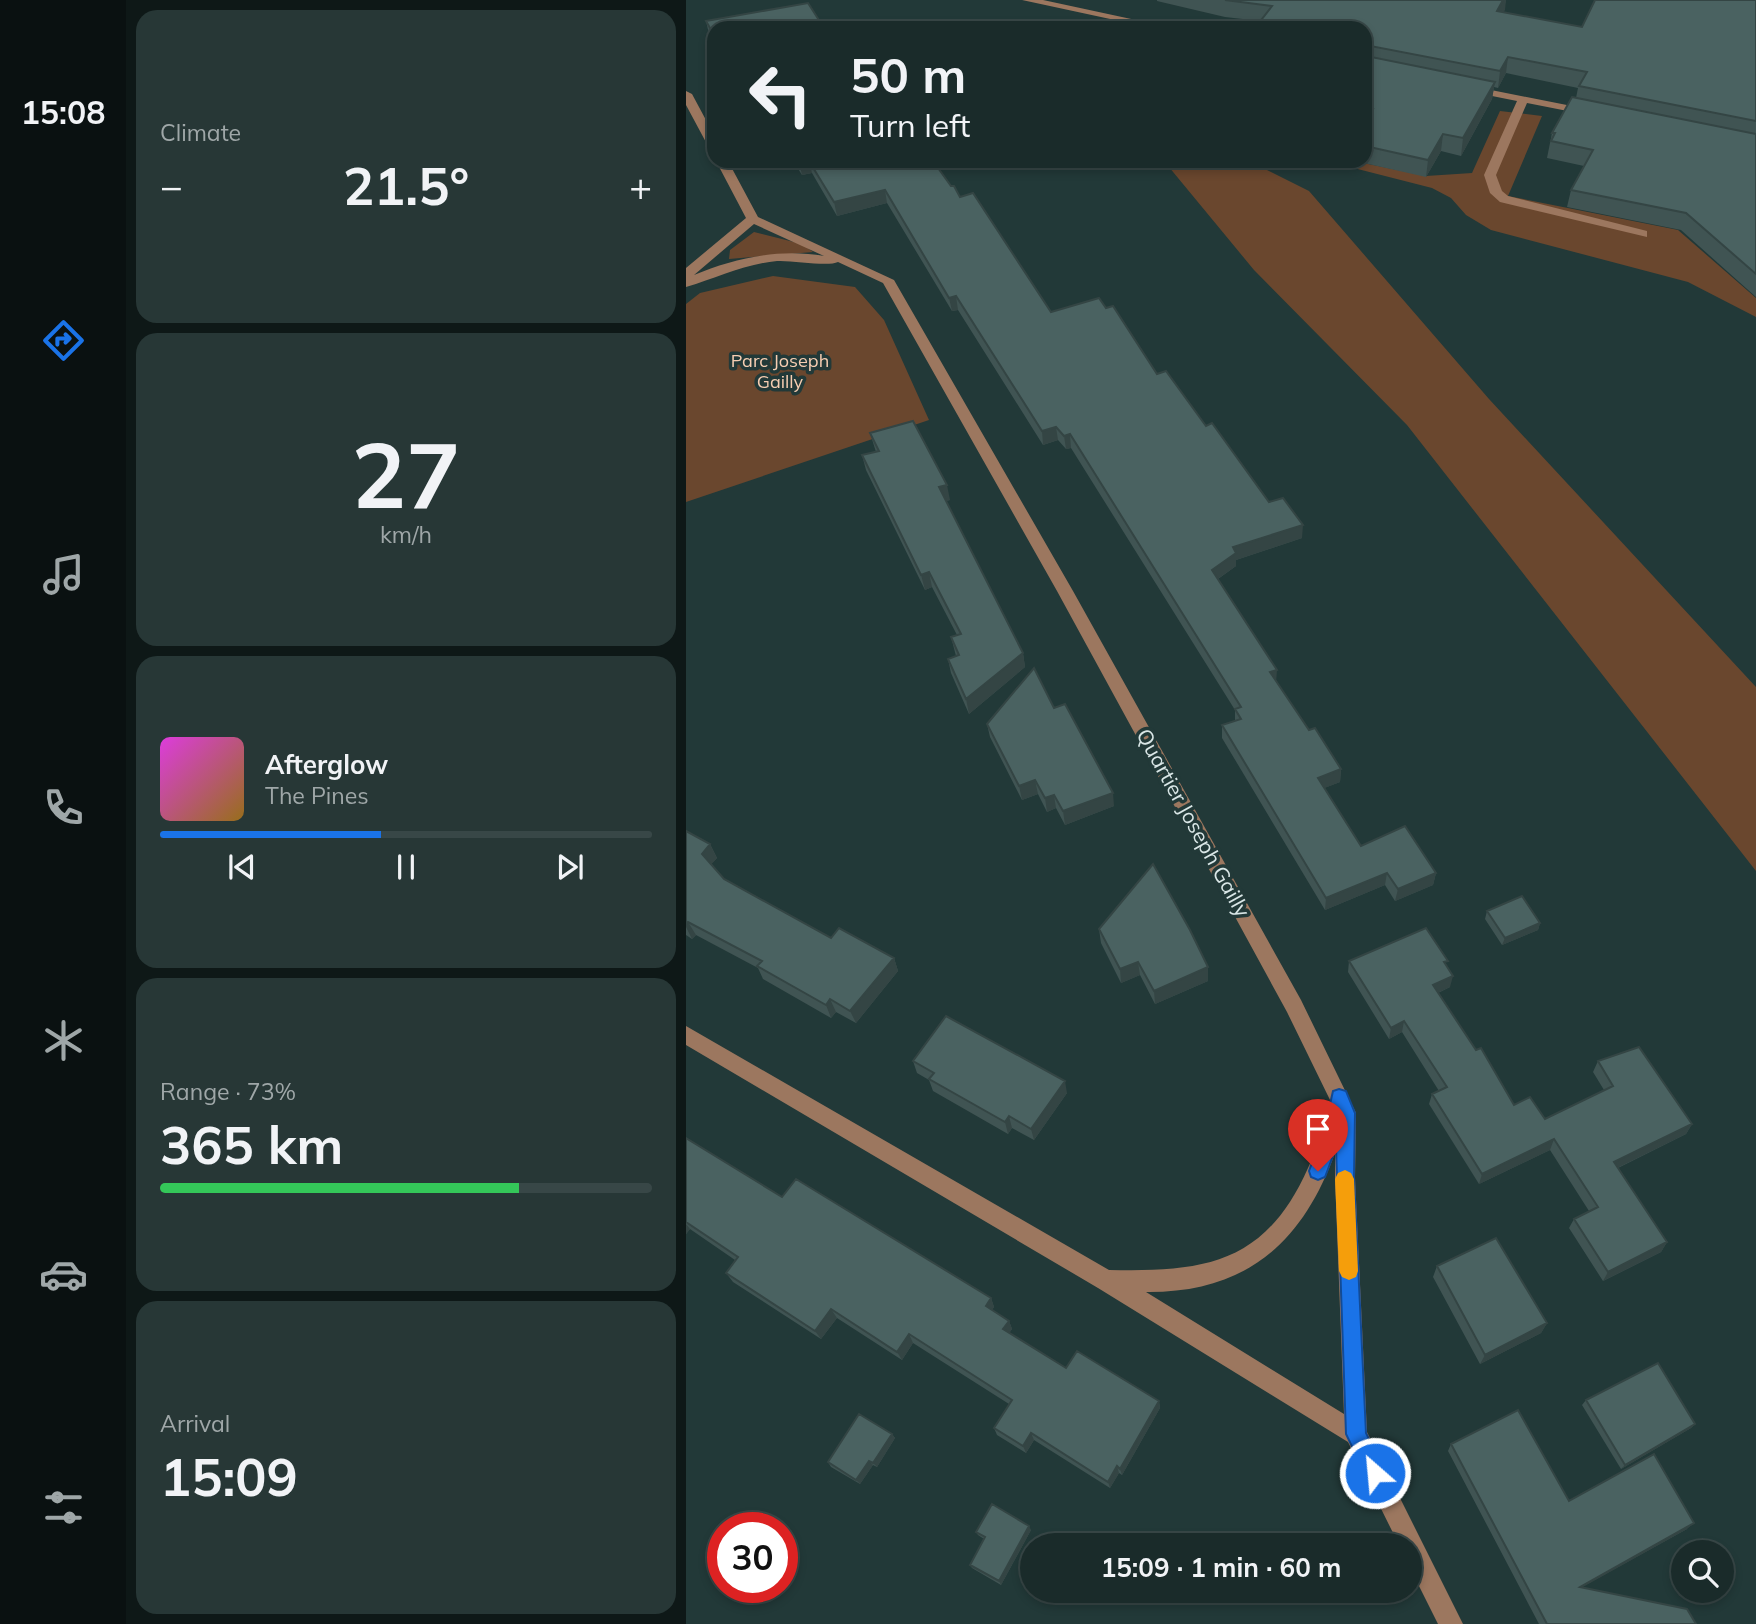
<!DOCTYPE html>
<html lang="en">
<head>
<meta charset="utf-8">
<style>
	:root { --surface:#1a2b2a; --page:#273736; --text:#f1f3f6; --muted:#9fa7a8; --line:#384747; --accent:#1a73e8 }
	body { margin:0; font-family:Mulish,sans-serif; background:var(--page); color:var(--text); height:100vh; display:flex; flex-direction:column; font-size:26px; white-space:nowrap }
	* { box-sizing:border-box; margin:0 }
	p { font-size:23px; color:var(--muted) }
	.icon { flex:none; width:38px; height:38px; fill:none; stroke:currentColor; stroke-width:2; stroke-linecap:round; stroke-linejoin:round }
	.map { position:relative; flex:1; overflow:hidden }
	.details { display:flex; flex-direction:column; gap:10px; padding:10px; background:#0e1817; width:560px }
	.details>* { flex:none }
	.hud { position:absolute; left:21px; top:21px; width:665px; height:147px; border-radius:21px; box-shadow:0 4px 10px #0003,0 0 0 2px var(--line); background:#1a2b2a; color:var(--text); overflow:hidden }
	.tools { position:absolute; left:985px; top:1540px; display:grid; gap:14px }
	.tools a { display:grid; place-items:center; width:63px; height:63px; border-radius:50%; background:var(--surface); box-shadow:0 4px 10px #0003,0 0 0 2px var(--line); font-size:35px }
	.speed { position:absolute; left:21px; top:1512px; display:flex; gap:14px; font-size:35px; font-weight:700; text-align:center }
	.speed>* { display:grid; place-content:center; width:91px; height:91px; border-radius:50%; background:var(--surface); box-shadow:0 4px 10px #0003,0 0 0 2px var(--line); line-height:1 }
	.speed .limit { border:10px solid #d22; background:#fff; color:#111 }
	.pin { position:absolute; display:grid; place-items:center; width:60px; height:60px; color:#fff; margin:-72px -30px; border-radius:50% 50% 50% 0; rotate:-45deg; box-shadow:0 0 7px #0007 }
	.pin .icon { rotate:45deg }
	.me { position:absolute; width:77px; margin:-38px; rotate:333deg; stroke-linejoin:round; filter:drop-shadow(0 0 5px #0008) }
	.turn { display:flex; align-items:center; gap:24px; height:147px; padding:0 28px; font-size:32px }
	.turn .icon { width:91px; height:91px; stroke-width:2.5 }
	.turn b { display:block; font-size:49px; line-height:60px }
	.big { font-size:52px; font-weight:700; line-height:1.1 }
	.details .widget { flex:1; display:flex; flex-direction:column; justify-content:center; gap:10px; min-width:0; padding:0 24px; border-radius:21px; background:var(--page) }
	.details .dial { align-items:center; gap:0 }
	.dial b { font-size:91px; line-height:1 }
	.song { display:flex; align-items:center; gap:21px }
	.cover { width:84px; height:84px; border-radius:10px; background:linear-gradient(135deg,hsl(300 70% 55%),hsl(40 70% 35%)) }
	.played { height:7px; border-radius:4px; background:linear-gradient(90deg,var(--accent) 45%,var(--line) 45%) }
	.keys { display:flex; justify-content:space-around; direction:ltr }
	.heat { display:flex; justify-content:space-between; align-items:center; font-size:38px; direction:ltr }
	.charge { height:10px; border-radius:5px; background:linear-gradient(90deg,#34c759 73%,var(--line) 0) }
	.trip { position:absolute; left:334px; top:1533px; width:402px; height:70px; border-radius:35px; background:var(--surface); box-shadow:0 4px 10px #0003,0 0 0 2px var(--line); font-weight:700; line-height:70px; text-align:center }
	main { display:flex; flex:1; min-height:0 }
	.tab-bar { display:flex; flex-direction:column; width:126px; justify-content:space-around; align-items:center; background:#0a1111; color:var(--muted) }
	.tab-bar .icon { width:49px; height:49px }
	.tab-bar .active { color:var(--accent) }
	.tab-bar b { font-size:32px; color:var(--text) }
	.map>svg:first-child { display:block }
	.green { fill:#6a472e }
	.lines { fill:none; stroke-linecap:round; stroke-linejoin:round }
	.minor { fill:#9c775f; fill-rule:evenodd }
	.wall { fill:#405453 }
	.shaded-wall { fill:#344544 }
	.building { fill:#4a6261; stroke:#344544; stroke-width:2 }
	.route { fill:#1a73e8; stroke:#114b97; stroke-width:2 }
	.slow { fill:#f59e0b }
	.labels { text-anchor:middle; stroke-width:7; stroke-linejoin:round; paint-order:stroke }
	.far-park-label { font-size:18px; fill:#f7ceb2; stroke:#223938 }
	.street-label { font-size:21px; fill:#dae7e7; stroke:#223938 }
</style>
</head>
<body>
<main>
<nav class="tab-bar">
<b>15:08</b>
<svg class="icon active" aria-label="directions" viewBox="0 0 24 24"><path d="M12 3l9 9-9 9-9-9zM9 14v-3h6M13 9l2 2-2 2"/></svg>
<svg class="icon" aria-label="music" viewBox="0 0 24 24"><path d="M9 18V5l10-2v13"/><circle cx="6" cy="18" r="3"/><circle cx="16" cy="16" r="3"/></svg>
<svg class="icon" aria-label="phone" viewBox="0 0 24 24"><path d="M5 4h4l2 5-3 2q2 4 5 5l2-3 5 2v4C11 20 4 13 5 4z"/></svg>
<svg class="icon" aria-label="climate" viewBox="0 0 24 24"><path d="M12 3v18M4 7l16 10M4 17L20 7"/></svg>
<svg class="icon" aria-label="car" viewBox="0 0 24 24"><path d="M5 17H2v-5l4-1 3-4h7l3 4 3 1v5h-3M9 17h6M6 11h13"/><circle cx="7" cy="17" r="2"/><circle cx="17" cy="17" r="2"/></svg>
<svg class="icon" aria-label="filters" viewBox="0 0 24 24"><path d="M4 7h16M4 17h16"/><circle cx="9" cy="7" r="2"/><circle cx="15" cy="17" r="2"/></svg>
</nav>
<section class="details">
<div class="widget"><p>Climate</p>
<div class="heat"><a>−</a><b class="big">21.5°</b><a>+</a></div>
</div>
<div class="widget dial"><b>27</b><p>km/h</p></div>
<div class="widget">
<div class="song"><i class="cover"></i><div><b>Afterglow</b><p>The Pines</p></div></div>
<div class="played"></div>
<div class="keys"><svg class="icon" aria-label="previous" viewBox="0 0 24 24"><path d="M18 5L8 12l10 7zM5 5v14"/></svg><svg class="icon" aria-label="pause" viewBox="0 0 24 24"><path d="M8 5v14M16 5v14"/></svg><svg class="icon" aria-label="next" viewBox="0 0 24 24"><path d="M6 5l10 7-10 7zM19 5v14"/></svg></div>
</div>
<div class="widget"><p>Range · 73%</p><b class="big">365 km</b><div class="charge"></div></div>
<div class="widget"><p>Arrival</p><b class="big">15:09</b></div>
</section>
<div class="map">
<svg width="1070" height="1624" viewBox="0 0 1070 1624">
	<rect width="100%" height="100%" fill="#223938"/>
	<path class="green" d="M 814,111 L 856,116 L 822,196 L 992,230 L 1070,298 L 1070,317 L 1002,282 L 805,230 L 780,215 L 765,198 L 746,188 L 652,164 L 668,161 L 740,176 L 786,173 Z
		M 478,161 L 563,161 L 623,191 L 803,399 L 1070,687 L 1070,871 L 721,425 L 568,270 Z
		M 68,232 L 116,244 L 127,252 L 43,259 L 44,250 Z
		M 87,276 L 169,287 L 198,320 L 243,420 L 0,502 L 0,304 L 14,293 Z"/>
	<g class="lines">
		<path class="minor" d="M 336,0 L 357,0 L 487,28 L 466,28 Z
			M 785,86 L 906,110 L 906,114 L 902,115 L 841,103 L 810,175 L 816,191 L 822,196 L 961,231 L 961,237 L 814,202 L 804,193 L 798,175 L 831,101 L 781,91 L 781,87 Z
			M 0,91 L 6,94 L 28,135 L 28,150 L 22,146 L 0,105 Z
			M 30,161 L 42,161 L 72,217 L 208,280 L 387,591 L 615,1000 L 670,1113 L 669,1178 L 681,1432 L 777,1624 L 752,1624 L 724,1568 L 724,1545 L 713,1545 L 662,1442 L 412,1288 L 0,1045 L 0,1026 L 423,1270 C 517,1272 579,1265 622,1168 C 632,1148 634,1121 645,1102 L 601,1012 L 371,591 L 197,283 L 152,262 C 142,267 106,260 91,261 C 58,264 31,278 0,287 L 0,268 L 60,218 ZM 68,224 L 138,256 C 94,248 48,258 8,275 ZM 649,1153 L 649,1178 L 658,1414 L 460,1292 C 559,1293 616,1244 649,1153 Z"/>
	</g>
	<path class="wall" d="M 471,0 L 820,0 L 817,12 L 896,27 L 1070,0 L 1070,297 L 995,230 L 881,207 L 885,190 L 898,166 L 861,158 L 866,133 L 890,98 L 892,88 L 820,73 L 812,88 L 808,87 L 806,99 L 775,156 L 755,151 L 740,177 L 669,161 L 679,161 L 679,28 L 574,21 L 539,17 L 471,1 Z
		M 20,21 L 28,28 L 28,42 L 23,34 Z
		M 107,161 L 247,161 L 265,186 L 365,312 L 420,308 L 471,374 L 520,426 L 583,502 L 616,538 L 550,560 L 550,566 L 532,579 L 590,681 L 623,730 L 655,769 L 654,782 L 638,788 L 675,846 L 750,873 L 747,885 L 709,901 L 699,885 L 639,910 L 536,738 L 536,725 L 549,721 L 549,710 L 385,448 L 380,449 L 372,440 L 357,445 L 272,310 L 266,311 L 201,203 L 151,216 L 126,173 L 116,175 Z
		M 184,433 L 264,500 L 260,501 L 337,653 L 339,667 L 283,714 L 265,673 L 262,659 L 270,656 L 265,637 L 271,635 L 246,587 L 239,590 L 180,470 L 176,455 L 190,452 Z
		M 368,708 L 428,806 L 379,825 L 370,808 L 361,812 L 352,794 L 336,800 L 304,737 L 301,724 Z
		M 0,831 L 24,844 L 31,858 L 25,864 L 38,879 L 145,938 L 208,958 L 212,971 L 170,1023 L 150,1012 L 145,1018 L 77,979 L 72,968 L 10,935 L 6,939 L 0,935 Z
		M 801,911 L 854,923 L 852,930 L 816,945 L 799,919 Z
		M 413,929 L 522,981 L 469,1004 L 454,975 L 435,983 L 415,943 Z
		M 663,961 L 761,966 L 764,987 L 752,993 L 790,1050 L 828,1105 L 859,1119 L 918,1090 L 907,1072 L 912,1061 L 1006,1124 L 1000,1134 L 932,1168 L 981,1242 L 975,1252 L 917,1281 L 883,1228 L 888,1219 L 903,1211 L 864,1150 L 793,1184 L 743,1104 L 746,1094 L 753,1091 L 716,1032 L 703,1039 L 662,972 Z
		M 227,1061 L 381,1093 L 348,1140 L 326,1128 L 322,1134 L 247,1091 L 243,1080 L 231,1073 Z
		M 0,1138 L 96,1197 L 305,1298 L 308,1307 L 306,1310 L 323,1321 L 326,1329 L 323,1333 L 380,1368 L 473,1401 L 474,1408 L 436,1475 L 433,1473 L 424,1488 L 348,1440 L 340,1453 L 311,1435 L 308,1428 L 323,1404 L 227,1343 L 216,1360 L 151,1318 L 135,1339 L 47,1282 L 40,1273 L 49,1260 L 4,1229 L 0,1234 Z
		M 751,1266 L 861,1323 L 855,1333 L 794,1364 L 747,1277 Z
		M 900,1400 L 1009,1424 L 1005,1428 L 935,1469 L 896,1405 Z
		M 206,1434 L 209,1438 L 191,1467 L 187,1465 L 174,1484 L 145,1467 L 142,1462 Z
		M 765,1444 L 883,1501 L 1001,1529 L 896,1587 L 1010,1624 L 853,1624 L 762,1451 Z
		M 345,1530 L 315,1585 L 286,1568 L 284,1565 L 298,1539 L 292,1535 L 290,1532 Z"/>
	<path class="shaded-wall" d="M 817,0 L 820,0 L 819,10 L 808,28 L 811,11 Z
		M 822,57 L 820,73 L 812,88 L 814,71 Z
		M 809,82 L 806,99 L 775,156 L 777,138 Z
		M 757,134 L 755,151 L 740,177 L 742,160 Z
		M 116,161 L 123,161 L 126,173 L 116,175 L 113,162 Z
		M 199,190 L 201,203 L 151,216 L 148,202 Z
		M 270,296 L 272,310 L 266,311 L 263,298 Z
		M 370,427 L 372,440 L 357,445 L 356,431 Z
		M 384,434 L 385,448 L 380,449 L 378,436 Z
		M 261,485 L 264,500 L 256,502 L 253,487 Z
		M 617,525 L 616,538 L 550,560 L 550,566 L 526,583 L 526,570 L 547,547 Z
		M 243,572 L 246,587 L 239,590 L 235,575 Z
		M 337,653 L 339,667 L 283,714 L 280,699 Z
		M 591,670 L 590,683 L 584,672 Z
		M 655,769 L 654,782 L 631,791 L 632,778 Z
		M 349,780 L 352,794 L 336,800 L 333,786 Z
		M 427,793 L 428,806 L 379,825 L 377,811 Z
		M 368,795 L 370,808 L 361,812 L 359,798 Z
		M 24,844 L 31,858 L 23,867 L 16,854 Z
		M 701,873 L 699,885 L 639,910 L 640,898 Z
		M 750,873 L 747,885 L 709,901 L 712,889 Z
		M 2,922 L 10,935 L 6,939 L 0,927 L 0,924 Z
		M 854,923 L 852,930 L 816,945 L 819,938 Z
		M 208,958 L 212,971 L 170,1023 L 164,1011 Z
		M 452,962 L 454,975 L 435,983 L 434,969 Z
		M 522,967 L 522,981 L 469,1004 L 468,991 Z
		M 767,976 L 764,987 L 745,996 L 747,985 Z
		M 144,999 L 150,1012 L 145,1018 L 140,1005 Z
		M 718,1021 L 716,1032 L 703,1039 L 705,1028 Z
		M 379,1081 L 381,1093 L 348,1140 L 345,1129 Z
		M 323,1116 L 326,1128 L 322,1134 L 319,1122 Z
		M 1006,1124 L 1000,1134 L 923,1172 L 928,1162 Z
		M 868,1139 L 864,1150 L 793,1184 L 796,1174 Z
		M 0,1224 L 4,1229 L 0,1234 Z
		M 981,1242 L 975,1252 L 917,1281 L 922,1272 Z
		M 305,1298 L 308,1307 L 303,1315 L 300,1306 Z
		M 145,1309 L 151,1318 L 135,1339 L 129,1331 Z
		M 323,1321 L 326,1329 L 320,1338 L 317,1329 Z
		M 861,1323 L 855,1333 L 794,1364 L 799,1355 Z
		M 223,1334 L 227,1343 L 216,1360 L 211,1352 Z
		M 473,1401 L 474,1408 L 436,1475 L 434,1469 Z
		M 1009,1424 L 1005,1428 L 935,1469 L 939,1465 Z
		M 345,1433 L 348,1440 L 340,1453 L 337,1446 Z
		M 206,1434 L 209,1438 L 191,1467 L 187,1463 Z
		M 183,1461 L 187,1465 L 174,1484 L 170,1480 Z
		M 431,1466 L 433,1473 L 424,1488 L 422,1482 Z
		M 1008,1523 L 1001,1529 L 888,1592 L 894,1587 Z
		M 343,1526 L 345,1530 L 315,1585 L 313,1581 Z"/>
	<path class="building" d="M 539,0 L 817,0 L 811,11 L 896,27 L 909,0 L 1070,0 L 1070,121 L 893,86 L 901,72 L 822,57 L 814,71 L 679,45 L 679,28 L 569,28 L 586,6 Z
		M 122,3 L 138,28 L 28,28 L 28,35 L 20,21 Z
		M 679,48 L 680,56 L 809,82 L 777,138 L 757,134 L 742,160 L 679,146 L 679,122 L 687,109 L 679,107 Z
		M 886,97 L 1070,134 L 1070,274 L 1000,213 L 885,190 L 907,150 L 865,141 L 869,133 L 866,133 Z
		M 123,161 L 247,161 L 265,186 L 268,186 L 274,197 L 287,193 L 365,312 L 413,298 L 420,308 L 427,306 L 471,374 L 480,371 L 520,426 L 526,423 L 583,502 L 597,498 L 617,525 L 547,547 L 550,553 L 526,570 L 591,670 L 584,672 L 623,730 L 629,728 L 655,769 L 632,778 L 675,846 L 719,826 L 750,873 L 712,889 L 701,873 L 640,898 L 536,725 L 555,719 L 549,709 L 555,707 L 384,434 L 378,436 L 370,427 L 356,431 L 270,296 L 263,298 L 199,190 L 148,202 Z
		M 227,421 L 261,485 L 253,487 L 337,653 L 280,699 L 262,659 L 273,655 L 265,637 L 275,634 L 243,572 L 235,575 L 176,455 L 193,451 L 184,433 Z
		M 348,668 L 368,708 L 379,704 L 427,793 L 377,811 L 368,795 L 359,798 L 349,780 L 333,786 L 301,724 Z
		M 0,831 L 24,844 L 16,854 L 38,879 L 145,938 L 153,928 L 208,958 L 164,1011 L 144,999 L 140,1005 L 71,966 L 76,961 L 2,922 L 0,924 Z
		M 467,864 L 504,930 L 522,967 L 468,991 L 452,962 L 434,969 L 413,929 Z
		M 836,896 L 854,923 L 819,938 L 801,911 Z
		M 740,928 L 762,961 L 758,962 L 767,976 L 747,985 L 790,1050 L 795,1048 L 828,1105 L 844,1097 L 859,1119 L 927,1086 L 912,1061 L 953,1047 L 1006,1124 L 928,1162 L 981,1242 L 922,1272 L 888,1219 L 912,1207 L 868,1139 L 796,1174 L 746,1094 L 761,1087 L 718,1021 L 705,1028 L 663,961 Z
		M 260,1016 L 379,1081 L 345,1129 L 323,1116 L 319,1122 L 243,1079 L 248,1073 L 227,1061 Z
		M 0,1138 L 96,1197 L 110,1179 L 305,1298 L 300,1306 L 323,1321 L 317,1329 L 380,1368 L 391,1351 L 473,1401 L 434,1469 L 431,1466 L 422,1482 L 345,1433 L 337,1446 L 308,1428 L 326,1400 L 223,1334 L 211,1352 L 145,1309 L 129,1331 L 40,1273 L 52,1257 L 0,1222 Z
		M 810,1238 L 861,1323 L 799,1355 L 751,1266 Z
		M 972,1363 L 1009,1424 L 939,1465 L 900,1400 Z
		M 832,1410 L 883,1501 L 968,1454 L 1008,1523 L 894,1587 L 1001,1609 L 1010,1624 L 861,1624 L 765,1444 Z
		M 173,1414 L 206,1434 L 187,1463 L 183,1461 L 170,1480 L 142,1462 Z
		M 306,1504 L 343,1526 L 313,1581 L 284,1565 L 299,1537 L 290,1532 Z"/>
	<path class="route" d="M 653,1089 L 660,1091 L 669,1113 L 668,1178 L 680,1433 L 700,1473 L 697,1480 L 689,1483 L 682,1480 L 660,1434 L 650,1148 L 639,1177 L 632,1180 L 625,1177 L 623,1171 L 638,1131 L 647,1091 Z"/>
	<path class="slow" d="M 659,1170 L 665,1173 L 668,1179 L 672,1271 L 670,1277 L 663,1280 L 656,1277 L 653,1271 L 649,1179 L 652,1173 Z"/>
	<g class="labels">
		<g class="far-park-label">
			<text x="94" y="367">Parc Joseph<tspan x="94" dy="21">Gailly</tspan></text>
		</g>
		<g class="street-label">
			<text transform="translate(507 823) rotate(61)" y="7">Quartier Joseph Gailly</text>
		</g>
	</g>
</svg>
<div class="tools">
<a><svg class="icon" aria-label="search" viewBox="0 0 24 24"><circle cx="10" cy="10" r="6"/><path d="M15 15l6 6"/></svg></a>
</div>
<div class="speed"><div class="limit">30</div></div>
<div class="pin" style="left:632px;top:1171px;background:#d93025"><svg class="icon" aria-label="arrive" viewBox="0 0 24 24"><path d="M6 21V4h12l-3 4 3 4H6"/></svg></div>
<svg class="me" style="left:689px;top:1473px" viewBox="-20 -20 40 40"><circle r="17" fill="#1a73e8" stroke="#fff" stroke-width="3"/><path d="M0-11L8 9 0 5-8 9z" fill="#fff"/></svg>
<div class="trip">15:09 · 1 min · 60 m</div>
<div class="hud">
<div class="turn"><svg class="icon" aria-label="left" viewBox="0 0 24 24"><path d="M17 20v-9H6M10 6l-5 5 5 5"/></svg><div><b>50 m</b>Turn left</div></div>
</div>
</div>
</main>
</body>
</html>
